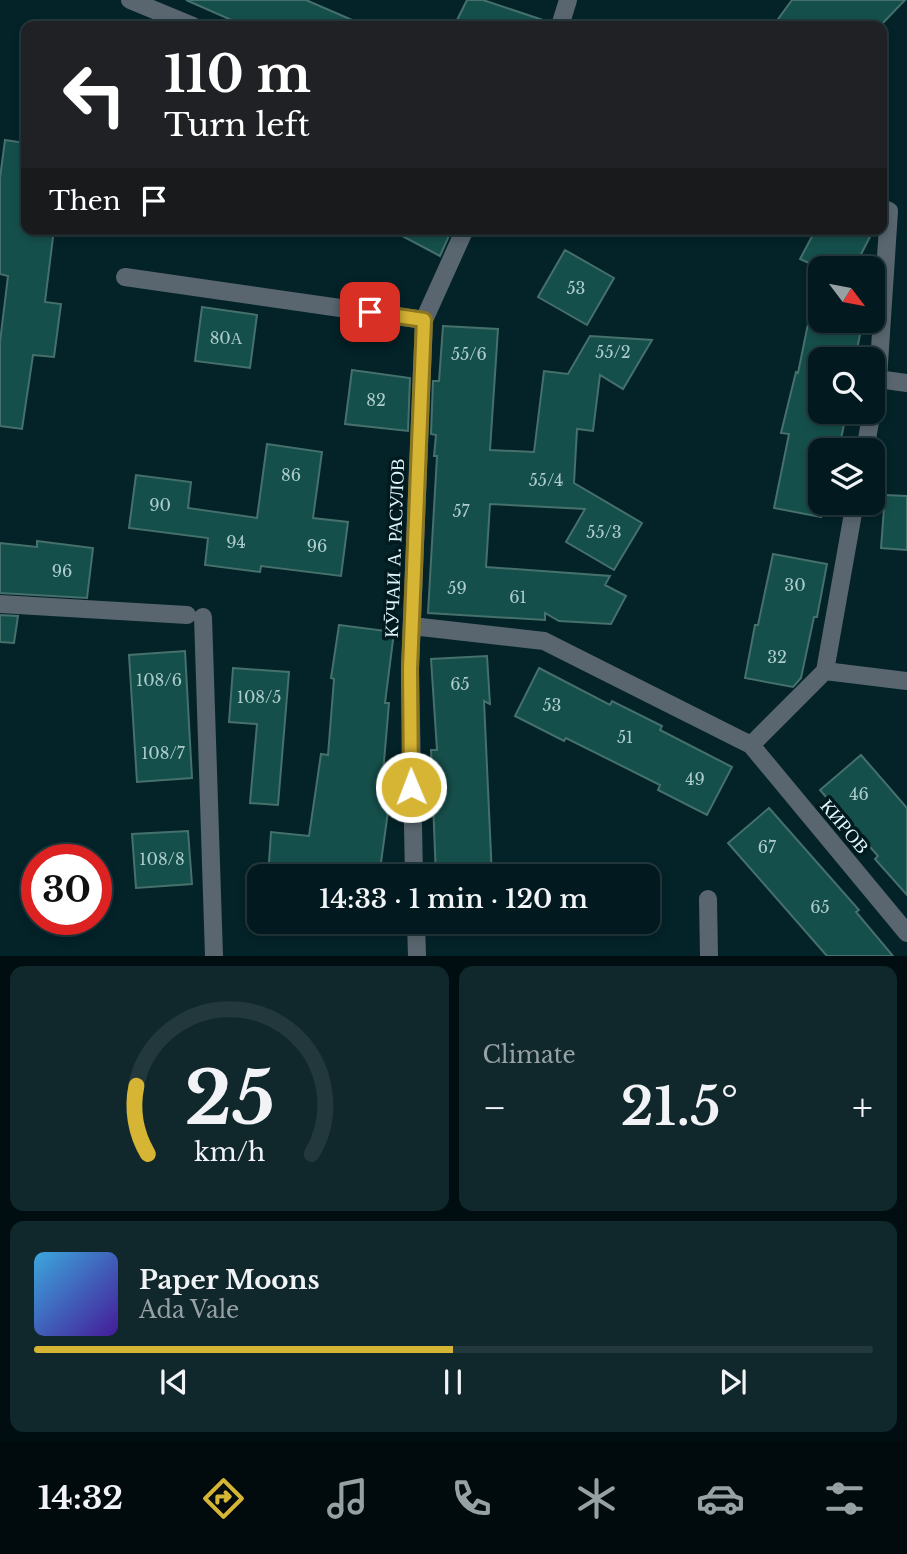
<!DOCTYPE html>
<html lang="en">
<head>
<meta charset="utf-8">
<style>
	:root { --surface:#021a1f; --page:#10272c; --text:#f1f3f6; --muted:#96a1a4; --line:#23383d; --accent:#d6b534 }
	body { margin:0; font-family:"Libre Baskerville",serif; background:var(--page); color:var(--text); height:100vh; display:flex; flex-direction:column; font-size:26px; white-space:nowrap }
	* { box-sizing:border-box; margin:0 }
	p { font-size:23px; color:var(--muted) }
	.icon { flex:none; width:38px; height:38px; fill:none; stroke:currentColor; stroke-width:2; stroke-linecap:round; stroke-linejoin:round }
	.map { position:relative; height:956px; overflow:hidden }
	.panel { display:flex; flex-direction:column; gap:10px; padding:10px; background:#010e11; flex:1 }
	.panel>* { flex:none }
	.hud { position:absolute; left:21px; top:21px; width:866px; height:214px; border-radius:14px; box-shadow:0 4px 10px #0003,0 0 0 2px var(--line); background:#202124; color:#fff; overflow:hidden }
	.needle { width:46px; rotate:122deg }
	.tools { position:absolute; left:808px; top:256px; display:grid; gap:14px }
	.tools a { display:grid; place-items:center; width:77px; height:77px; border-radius:14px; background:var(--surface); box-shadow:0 4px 10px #0003,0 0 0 2px var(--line); font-size:35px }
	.speed { position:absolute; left:21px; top:844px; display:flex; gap:14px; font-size:35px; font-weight:700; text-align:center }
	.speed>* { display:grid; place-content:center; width:91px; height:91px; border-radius:50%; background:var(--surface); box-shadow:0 4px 10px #0003,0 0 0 2px var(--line); line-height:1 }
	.speed .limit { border:10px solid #d22; background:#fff; color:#111 }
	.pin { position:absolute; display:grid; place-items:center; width:60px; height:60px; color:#fff; margin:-30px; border-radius:14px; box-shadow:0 4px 10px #0006 }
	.me { position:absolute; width:77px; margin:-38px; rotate:359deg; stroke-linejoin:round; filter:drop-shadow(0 0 5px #0008) }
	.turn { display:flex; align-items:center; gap:24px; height:147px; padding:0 28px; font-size:32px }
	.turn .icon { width:91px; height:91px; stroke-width:2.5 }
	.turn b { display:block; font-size:49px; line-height:60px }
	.then { display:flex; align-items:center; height:66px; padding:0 28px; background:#0003; gap:14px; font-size:26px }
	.big { font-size:52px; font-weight:600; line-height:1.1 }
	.panel .tile { flex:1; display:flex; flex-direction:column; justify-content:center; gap:10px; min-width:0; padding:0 24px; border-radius:14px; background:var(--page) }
	.panel .dial { align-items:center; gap:0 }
	.dial svg { height:182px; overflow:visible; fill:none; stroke:var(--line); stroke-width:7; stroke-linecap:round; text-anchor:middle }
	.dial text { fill:var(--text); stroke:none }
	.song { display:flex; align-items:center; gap:21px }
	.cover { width:84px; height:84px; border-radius:10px; background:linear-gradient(135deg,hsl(200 70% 55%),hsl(260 70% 35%)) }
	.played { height:7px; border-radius:4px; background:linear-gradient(90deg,var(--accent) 50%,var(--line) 50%) }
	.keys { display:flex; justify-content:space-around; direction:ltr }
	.heat { display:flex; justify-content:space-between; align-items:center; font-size:38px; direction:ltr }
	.panel .tiles { flex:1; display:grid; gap:10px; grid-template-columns:1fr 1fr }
	.tile:last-child { grid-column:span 2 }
	.trip { position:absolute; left:247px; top:864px; width:413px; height:70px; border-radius:14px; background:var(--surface); box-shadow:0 4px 10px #0003,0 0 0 2px var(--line); font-weight:600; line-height:70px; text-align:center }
	.menu { display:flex; height:112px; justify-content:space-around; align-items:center; background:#010a0c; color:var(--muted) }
	.menu .icon { width:49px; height:49px }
	.menu .active { color:var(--accent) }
	.menu b { font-size:32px; color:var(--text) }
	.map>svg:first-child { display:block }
	.building { fill:#154f4b; stroke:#46706c; stroke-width:2 }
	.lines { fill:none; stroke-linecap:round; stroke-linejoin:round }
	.street { stroke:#59666f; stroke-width:18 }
	.route-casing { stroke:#8b7622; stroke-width:18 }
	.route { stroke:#d6b534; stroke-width:12 }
	.labels { text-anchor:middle; stroke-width:7; stroke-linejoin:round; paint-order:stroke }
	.number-label { font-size:16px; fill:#adccce }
	.street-label { font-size:19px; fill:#e0f6fa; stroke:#001a1f }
</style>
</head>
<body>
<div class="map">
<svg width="907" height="956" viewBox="0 0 907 956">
	<rect width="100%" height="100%" fill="#032329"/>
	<path class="building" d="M 186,0 L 306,0 L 366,26 L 245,26 Z
		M 467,0 L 483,0 L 549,22 L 549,26 L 454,26 Z
		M 792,0 L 905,0 L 880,26 L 773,26 Z
		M 5,140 L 26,143 L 26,229 L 54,229 L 45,302 L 61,304 L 54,357 L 33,355 L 22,429 L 0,426 L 0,342 L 8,276 L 0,274 L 0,178 Z
		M 389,229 L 452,229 L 440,256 Z
		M 816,229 L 874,229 L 854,268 L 820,268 L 800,259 Z
		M 565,250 L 614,278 L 587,325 L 538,297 Z
		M 202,307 L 257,315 L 250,368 L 195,361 Z
		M 810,314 L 821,315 L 821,320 L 863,320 L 855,359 L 821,352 L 821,411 L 847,411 L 840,443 L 821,440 L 821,517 L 774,508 L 789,434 L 781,433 L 796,372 L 798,373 Z
		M 443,326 L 498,329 L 490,450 L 534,452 L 544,371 L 568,374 L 590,336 L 652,340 L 623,389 L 600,375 L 593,431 L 577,429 L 574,483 L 642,523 L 614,570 L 566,542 L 585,509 L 490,504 L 486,567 L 610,576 L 605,585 L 626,596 L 611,624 L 559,621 L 545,613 L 545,620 L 428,613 L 437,456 L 434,456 L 436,435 L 431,434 L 433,381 L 439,381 Z
		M 352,370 L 410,378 L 408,431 L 345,424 Z
		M 267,444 L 322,452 L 313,518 L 348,522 L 341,576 L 261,566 L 260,572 L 205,565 L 208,538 L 129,528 L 136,475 L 191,482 L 188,508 L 257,518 Z
		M 885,495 L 907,496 L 907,550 L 881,548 Z
		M 37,541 L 93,548 L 87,598 L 0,593 L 0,543 L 37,547 Z
		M 773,554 L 827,564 L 817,617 L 814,617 L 801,678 L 793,687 L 745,678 L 755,625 L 758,625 Z
		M 0,615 L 18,616 L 14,643 L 0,642 Z
		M 339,625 L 394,632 L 385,703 L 389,703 L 383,773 L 393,775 L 379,877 L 268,877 L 271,832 L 309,836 L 321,754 L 328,755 L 334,679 L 331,678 Z
		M 185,651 L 192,778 L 137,782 L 129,655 Z
		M 487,656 L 490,704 L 484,701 L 492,877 L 436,877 L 431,750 L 437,750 L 431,659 Z
		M 233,668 L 289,672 L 278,805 L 250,803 L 257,724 L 229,722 Z
		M 539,668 L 610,705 L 612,701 L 662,726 L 660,730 L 732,767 L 707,815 L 658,790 L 660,785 L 566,738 L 564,741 L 515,716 Z
		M 861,755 L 907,808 L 907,895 L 875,859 L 878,856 L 820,790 Z
		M 769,808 L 859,910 L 856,912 L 893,956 L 827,956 L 728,843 Z
		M 188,831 L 192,884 L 136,888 L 132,834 Z"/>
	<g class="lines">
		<path class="street" d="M 130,0 L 193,26
			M 560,26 L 568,0
			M 882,208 L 889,211 L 878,379 L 907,383
			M 125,277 L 424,320
			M 865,450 L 872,411
			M 0,604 L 187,615
			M 203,617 L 214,956
			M 412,626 L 544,641 L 751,745 L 825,671 L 907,681
			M 825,671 L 855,502
			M 751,745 L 907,933
			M 414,877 L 410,669 L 424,320 L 465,229
			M 708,899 L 709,956
			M 416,922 L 417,956"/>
	</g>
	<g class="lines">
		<g class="route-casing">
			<path id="route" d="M 370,312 L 424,320 L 410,669 L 411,787"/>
		</g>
		<use href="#route" class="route"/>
	</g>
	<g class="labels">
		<g class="number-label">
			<text x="576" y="294">53</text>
			<text x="226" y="344">80А</text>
			<text x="613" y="358">55/2</text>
			<text x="469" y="360">55/6</text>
			<text x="376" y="406">82</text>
			<text x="291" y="481">86</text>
			<text x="546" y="486">55/4</text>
			<text x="160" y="511">90</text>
			<text x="461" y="517">57</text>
			<text x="604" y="538">55/3</text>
			<text x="236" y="548">94</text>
			<text x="317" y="552">96</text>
			<text x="62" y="577">96</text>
			<text x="795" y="591">30</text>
			<text x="457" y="594">59</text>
			<text x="518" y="603">61</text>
			<text x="777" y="663">32</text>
			<text x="159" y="686">108/6</text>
			<text x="460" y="690">65</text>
			<text x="259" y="703">108/5</text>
			<text x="552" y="711">53</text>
			<text x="625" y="743">51</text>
			<text x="163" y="759">108/7</text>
			<text x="695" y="785">49</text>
			<text x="859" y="800">46</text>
			<text x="767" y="853">67</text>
			<text x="162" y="865">108/8</text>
			<text x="820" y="913">65</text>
		</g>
		<g class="street-label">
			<text transform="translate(394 548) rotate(-88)" y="7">КӮЧАИ А. РАСУЛОВ</text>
			<text transform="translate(845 826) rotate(50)" y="7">КИРОВ</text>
		</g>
	</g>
</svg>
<div class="tools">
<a><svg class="needle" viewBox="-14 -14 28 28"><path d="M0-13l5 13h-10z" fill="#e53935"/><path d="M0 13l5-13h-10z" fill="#96a1a4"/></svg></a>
<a><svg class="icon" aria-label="search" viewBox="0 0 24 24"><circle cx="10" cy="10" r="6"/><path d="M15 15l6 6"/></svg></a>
<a><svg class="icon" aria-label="layers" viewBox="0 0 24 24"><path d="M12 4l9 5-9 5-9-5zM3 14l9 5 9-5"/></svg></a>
</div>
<div class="speed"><div class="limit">30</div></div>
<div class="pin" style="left:370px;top:312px;background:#d93025"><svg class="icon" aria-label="arrive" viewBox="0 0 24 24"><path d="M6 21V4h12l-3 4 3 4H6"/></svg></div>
<svg class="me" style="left:411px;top:787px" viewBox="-20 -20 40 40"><circle r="17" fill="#d6b534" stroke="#fff" stroke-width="3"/><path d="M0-11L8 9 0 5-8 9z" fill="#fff"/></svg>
<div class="trip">14:33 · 1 min · 120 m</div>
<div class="hud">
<div class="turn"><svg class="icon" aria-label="left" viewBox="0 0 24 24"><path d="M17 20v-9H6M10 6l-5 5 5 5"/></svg><div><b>110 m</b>Turn left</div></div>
<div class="then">Then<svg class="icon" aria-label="arrive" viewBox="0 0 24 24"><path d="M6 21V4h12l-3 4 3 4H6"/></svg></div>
</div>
</div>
<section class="panel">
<div class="tiles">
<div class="tile dial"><svg viewBox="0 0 100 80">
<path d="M14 69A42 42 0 1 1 86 69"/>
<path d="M14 69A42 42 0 0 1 9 39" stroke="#d6b534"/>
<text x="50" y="56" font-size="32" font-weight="700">25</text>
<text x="50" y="72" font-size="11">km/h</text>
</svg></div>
<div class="tile"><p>Climate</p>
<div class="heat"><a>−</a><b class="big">21.5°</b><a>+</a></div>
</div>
<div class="tile">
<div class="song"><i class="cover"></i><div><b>Paper Moons</b><p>Ada Vale</p></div></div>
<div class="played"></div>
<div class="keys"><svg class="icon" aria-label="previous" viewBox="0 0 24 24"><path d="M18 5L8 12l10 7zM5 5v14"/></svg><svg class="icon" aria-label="pause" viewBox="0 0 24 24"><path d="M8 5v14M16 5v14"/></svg><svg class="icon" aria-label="next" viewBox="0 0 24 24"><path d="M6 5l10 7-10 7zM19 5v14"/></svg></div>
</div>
</div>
</section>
<nav class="menu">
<b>14:32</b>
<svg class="icon active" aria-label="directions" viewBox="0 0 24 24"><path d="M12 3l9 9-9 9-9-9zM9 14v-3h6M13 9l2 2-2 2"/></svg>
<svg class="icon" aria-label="music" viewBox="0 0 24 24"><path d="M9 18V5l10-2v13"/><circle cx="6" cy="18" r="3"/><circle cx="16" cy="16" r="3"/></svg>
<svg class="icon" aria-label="phone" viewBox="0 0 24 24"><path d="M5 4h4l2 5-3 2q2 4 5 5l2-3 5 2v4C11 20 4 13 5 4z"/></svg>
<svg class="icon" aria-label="climate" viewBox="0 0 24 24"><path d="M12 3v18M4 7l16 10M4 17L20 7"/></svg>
<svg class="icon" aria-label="car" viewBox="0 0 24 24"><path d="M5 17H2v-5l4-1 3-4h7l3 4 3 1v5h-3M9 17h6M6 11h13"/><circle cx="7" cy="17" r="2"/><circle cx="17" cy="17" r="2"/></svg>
<svg class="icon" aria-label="filters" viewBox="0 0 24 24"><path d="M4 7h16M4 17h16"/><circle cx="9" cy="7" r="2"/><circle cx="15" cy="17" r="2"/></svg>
</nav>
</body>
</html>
